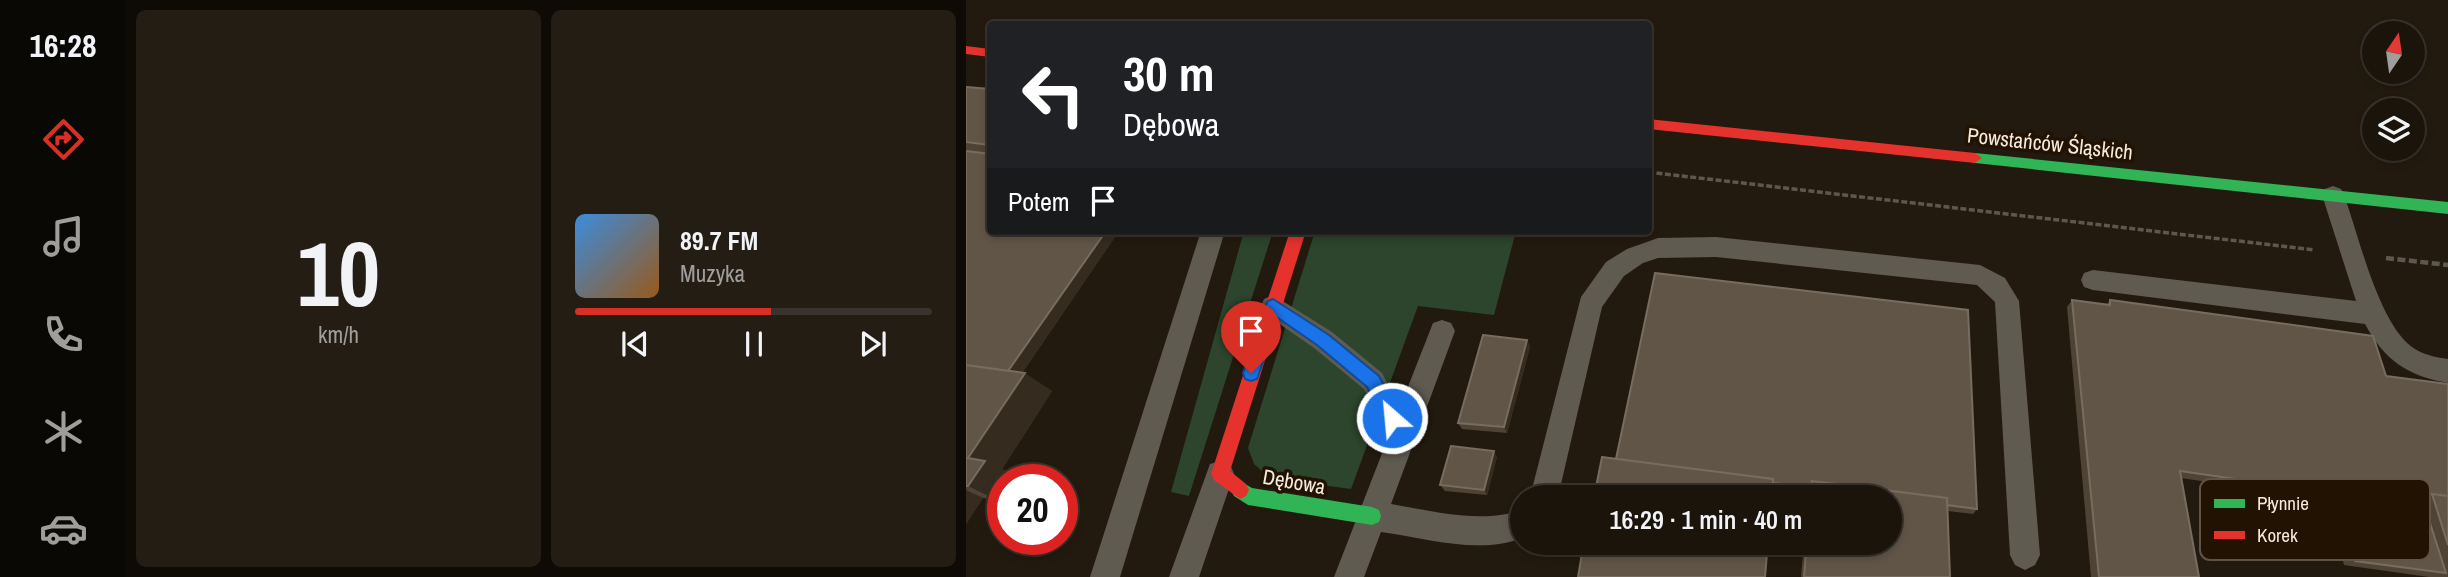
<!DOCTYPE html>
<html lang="pl">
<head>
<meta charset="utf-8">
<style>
	:root { --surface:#1a140b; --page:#231d14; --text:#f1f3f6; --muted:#9f9e9d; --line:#38332c; --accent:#d93025 }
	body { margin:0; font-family:"Archivo Narrow",sans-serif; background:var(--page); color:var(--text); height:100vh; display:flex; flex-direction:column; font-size:26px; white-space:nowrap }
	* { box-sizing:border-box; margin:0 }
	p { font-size:23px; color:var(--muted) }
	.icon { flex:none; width:38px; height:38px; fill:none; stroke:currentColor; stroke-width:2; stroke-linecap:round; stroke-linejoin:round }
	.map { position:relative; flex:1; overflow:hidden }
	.side { display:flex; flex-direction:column; gap:10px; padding:10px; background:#0e0b06; width:840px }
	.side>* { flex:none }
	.guide { position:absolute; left:21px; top:21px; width:665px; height:214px; border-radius:7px; box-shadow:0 4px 10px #0003,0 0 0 2px var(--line); background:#202124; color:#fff; overflow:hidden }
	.needle { width:46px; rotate:13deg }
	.tools { position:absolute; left:1396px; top:21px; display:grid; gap:14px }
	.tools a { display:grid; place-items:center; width:63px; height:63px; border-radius:50%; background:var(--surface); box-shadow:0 4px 10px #0003,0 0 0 2px var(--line); font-size:35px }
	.speed { position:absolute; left:21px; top:464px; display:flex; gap:14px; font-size:35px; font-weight:700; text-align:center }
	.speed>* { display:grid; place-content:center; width:91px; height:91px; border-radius:50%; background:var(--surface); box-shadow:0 4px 10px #0003,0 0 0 2px var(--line); line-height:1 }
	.speed .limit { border:10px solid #d22; background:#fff; color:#111 }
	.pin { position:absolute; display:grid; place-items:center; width:60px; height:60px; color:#fff; margin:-72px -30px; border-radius:50% 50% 50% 0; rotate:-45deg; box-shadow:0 0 7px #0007 }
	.pin .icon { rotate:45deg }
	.me { position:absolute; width:77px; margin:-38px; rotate:333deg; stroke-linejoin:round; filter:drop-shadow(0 0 5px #0008) }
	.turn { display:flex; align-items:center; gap:24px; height:147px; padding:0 21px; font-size:32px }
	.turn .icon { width:91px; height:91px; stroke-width:2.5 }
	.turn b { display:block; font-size:49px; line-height:60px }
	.then { display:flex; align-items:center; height:66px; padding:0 21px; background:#0003; gap:14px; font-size:26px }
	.side .tile { flex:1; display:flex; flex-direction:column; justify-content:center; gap:10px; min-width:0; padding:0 24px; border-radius:10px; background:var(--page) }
	.side .dial { align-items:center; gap:0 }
	.dial b { font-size:91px; line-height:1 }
	.song { display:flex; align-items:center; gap:21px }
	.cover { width:84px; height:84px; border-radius:10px; background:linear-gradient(135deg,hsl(210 70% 55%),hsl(30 70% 35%)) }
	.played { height:7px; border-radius:4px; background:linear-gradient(90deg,var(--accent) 55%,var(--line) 55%) }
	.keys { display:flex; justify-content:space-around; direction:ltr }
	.side .tiles { flex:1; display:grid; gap:10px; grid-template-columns:repeat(2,1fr) }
	.trip { position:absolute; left:544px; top:485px; width:392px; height:70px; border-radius:35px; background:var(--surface); box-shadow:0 4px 10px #0003,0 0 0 2px var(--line); font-weight:600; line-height:70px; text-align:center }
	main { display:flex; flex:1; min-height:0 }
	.dock { display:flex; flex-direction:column; width:126px; justify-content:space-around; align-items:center; background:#0a0804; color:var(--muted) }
	.dock .icon { width:49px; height:49px }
	.dock .current { color:var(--accent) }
	.dock b { font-size:32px; color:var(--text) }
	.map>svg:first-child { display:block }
	.green { fill:#2c452c }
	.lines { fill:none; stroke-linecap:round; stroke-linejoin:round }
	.path-far1 { stroke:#5d5750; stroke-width:3.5; stroke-dasharray:6 2.5; stroke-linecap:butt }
	.path { stroke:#5d5750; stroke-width:4.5; stroke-dasharray:8 3.5; stroke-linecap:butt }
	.lane { fill:#5f5b51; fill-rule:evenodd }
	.fast { fill:#30b455; fill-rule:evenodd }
	.jam { fill:#e5322d; fill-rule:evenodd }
	.wall { fill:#4f4336 }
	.shaded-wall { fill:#362b1f }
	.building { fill:#615548; stroke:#786c5f; stroke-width:2 }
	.route { fill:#1a73e8; stroke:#114b97; stroke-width:2 }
	.labels { text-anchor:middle; stroke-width:7; stroke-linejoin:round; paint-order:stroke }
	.street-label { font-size:21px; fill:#f5eadd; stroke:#211201 }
	.key { fill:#211201; stroke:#615343; stroke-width:2 }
	.key-label { font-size:19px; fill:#f5eadd }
</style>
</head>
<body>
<main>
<nav class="dock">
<b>16:28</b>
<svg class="icon current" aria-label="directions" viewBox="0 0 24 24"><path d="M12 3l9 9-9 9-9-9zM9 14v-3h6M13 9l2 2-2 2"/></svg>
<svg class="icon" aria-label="music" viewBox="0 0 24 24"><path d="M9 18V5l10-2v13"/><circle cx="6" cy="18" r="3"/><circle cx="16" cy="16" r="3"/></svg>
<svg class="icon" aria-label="phone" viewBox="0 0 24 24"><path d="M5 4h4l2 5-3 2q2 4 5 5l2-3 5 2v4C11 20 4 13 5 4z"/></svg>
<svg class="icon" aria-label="climate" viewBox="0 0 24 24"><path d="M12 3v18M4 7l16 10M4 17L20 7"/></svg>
<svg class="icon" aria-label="car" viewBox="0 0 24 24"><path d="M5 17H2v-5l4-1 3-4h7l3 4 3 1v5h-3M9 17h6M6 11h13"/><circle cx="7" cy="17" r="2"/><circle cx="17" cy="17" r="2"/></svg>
</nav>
<section class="side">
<div class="tiles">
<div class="tile dial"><b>10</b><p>km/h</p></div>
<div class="tile">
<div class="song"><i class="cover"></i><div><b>89.7 FM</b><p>Muzyka</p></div></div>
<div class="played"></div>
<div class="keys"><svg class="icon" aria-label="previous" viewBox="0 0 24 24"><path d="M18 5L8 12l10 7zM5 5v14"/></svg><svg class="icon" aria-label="pause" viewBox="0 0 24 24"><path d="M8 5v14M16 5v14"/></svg><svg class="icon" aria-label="next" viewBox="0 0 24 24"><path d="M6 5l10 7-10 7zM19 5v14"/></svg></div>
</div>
</div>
</section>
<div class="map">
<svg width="1482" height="577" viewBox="0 0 1482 577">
	<rect width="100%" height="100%" fill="#231a0f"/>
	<path class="green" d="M 278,231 L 307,231 L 223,496 L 205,492 Z
		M 349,231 L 550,231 L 528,315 L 452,306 L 385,489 L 304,478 L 288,464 L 282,448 Z"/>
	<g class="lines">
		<path class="path-far1" d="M 682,172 L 1349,250"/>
		<path class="path" d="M 1420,258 L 1482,265"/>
		<path class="lane" d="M 1367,186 L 1375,189 L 1378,195 C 1393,236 1412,322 1446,347 C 1457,355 1469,357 1482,359 L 1482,383 C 1442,376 1418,360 1399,324 L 1127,290 L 1118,287 L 1115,280 L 1118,273 L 1127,270 L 1390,301 L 1356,195 L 1359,189 Z
			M 235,231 L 259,231 L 154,577 L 124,577 Z
			M 750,237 L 1014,265 L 1039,278 L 1053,301 L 1074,555 L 1069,565 L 1059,570 L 1049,565 L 1044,555 L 1029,302 L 1011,285 L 750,257 L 692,258 L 677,263 L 658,276 L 636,307 L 592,497 L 564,497 L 615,297 L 640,262 L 661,249 L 692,238 Z
			M 307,295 L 366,332 L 416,373 L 434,407 L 467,323 L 476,320 L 485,323 L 489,331 L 425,504 C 467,511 515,524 556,510 L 556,538 C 512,555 460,538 415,532 L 398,577 L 368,577 L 422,438 L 398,389 L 348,348 L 298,313 L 295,306 L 298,299 Z
			M 254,461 L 264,464 L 268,474 L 233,577 L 203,577 L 244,464 Z"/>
		<path class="fast" d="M 1009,153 L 1482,202 L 1482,214 L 1009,163 L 1002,158 Z
			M 274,481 L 286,488 L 406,507 L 413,510 L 415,516 L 413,522 L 406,525 L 282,505 L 268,496 L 265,490 L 268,484 Z"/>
		<path class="jam" d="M 0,46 L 24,49 L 24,57 L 0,54 Z
			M 682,119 L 1009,153 L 1016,158 L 1009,163 L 682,129 Z
			M 324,231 L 340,231 L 264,471 L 280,484 L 283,490 L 280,496 L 274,499 L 248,480 L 245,474 Z"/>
	</g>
	<path class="wall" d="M 0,87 L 24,89 L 24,231 L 153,231 L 56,373 L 86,391 L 36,469 L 49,476 L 47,480 L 37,480 L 37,495 L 33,501 L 17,498 L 0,524 Z
		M 1106,300 L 1141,304 L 1144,300 L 1420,376 L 1482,384 L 1482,577 L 1463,577 L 1378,565 L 1363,500 L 1215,478 L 1233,577 L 1125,577 L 1101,307 Z
		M 561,340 L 564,347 L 541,433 L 496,429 L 492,423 Z
		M 531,457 L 521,495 L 479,491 L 474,485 Z
		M 650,459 L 1011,509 L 1007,514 L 982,511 L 984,577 L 835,577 L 838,542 L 924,542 L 924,497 L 842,497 L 843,493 L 806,488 Z"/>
	<path class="shaded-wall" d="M 140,231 L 153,231 L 47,386 L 36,379 Z
		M 561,340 L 564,347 L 541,433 L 538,427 Z
		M 59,373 L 86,391 L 36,469 L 49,476 L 47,480 L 37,480 L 37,495 L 33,501 L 2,486 L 2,458 Z
		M 528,451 L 531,457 L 521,495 L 518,490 Z
		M 0,490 L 17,498 L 0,524 Z"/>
	<path class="building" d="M 0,87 L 24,89 L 24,145 L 0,142 Z
		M 0,151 L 24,154 L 24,231 L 140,231 L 42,371 L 0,365 Z
		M 689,273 L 1002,310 L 1011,509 L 981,505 L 981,498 L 846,481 L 844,487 L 807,483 L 807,479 L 650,459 Z
		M 1106,300 L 1144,305 L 1144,300 L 1407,336 L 1420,376 L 1482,384 L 1482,496 L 1466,494 L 1456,498 L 1480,573 L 1389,561 L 1373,494 L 1214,471 L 1233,577 L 1133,577 Z
		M 517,335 L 561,340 L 538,427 L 492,423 Z
		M 0,365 L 59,373 L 2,458 L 19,461 L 2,486 L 0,486 Z
		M 485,446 L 528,451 L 518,490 L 474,485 Z
		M 636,457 L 807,479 L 806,497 L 628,497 Z
		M 846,481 L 981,498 L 984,577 L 838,577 L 841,542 L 924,542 L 924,497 L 845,497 Z
		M 1466,494 L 1482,496 L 1482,545 Z
		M 618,542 L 802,542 L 799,577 L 612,577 Z"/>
	<path class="route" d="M 307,299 L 363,335 L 413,376 L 435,418 L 432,423 L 426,426 L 420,423 L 401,387 L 351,345 L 312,318 L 291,379 L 285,381 L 279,379 L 277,373 L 299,306 L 302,301 Z"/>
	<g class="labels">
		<g class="street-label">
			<text transform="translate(1084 144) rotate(6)" y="7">Powstańców Śląskich</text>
			<text transform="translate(328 482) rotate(10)" y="7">Dębowa</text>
		</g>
	</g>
	<rect x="1234" y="479" width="230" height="81" rx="10" class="key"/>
	<rect x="1248" y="499" width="31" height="9" fill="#30b455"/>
	<rect x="1248" y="531" width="31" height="8" fill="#e5322d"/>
	<g class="key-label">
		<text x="1291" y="510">Płynnie</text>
		<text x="1291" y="542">Korek</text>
	</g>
</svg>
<div class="tools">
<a><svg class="needle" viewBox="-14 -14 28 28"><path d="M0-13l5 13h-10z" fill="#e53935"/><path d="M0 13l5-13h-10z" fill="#9f9e9d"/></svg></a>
<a><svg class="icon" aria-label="layers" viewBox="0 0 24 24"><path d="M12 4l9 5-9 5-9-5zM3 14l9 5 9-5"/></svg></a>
</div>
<div class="speed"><div class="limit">20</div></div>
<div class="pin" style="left:285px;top:373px;background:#d93025"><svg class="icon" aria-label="arrive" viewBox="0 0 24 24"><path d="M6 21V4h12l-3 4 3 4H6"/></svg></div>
<svg class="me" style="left:426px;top:418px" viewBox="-20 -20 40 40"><circle r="17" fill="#1a73e8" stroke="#fff" stroke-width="3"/><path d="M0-11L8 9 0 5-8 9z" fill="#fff"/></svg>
<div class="trip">16:29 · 1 min · 40 m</div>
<div class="guide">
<div class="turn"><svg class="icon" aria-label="left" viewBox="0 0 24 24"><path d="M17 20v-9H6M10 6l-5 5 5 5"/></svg><div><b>30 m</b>Dębowa</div></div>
<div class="then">Potem<svg class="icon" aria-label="arrive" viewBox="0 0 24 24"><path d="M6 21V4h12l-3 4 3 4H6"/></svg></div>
</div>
</div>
</main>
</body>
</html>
